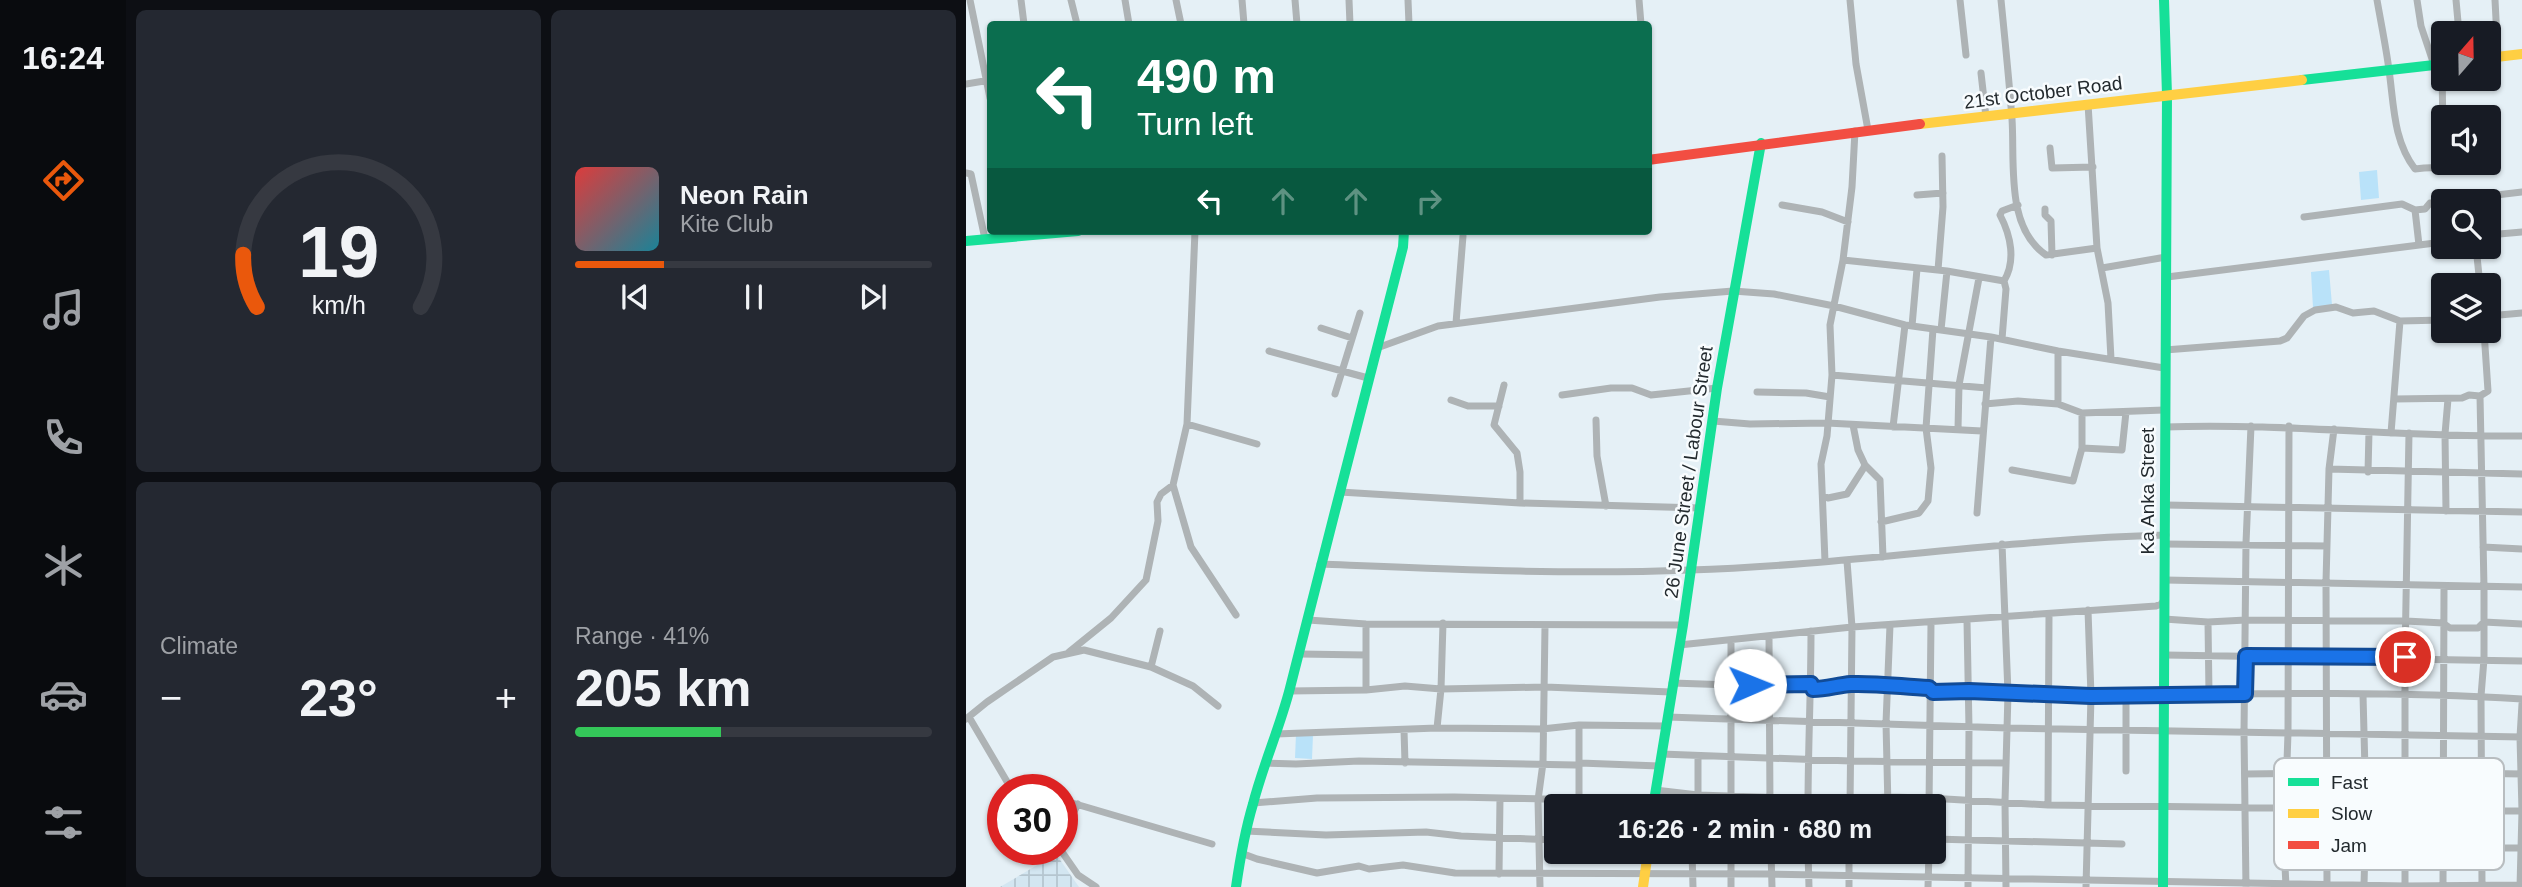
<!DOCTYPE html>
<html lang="en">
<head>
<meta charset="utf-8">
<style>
	:root { --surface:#171b24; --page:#242831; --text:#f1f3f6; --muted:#9ea1a6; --line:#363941; --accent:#ea580c }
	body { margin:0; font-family:Arial,sans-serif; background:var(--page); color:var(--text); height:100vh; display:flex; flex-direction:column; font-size:26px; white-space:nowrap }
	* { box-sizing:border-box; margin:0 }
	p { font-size:23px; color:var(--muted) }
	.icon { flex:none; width:38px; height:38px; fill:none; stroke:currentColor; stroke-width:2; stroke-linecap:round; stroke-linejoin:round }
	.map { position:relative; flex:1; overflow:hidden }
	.sheet { display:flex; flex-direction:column; gap:10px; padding:10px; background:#0d0f14; width:840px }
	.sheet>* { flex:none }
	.hud { position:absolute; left:21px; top:21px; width:665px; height:214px; border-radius:7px; box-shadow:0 2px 5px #0004; background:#0b6e4f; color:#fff; overflow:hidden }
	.needle { width:46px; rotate:20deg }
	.controls { position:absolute; left:1465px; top:21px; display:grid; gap:14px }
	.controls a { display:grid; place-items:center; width:70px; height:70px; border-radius:7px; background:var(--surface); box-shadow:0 2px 5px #0004; font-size:35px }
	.speed { position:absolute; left:21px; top:774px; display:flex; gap:14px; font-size:35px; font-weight:700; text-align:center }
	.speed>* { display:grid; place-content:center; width:91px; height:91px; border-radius:50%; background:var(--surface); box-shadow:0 2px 5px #0004; line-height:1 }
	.speed .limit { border:10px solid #d22; background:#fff; color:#111 }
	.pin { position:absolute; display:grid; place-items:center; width:60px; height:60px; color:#fff; margin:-30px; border:4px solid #fff; border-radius:50%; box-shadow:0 2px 7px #0007 }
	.me { position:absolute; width:77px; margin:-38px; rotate:89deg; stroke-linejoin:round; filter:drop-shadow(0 0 5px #0008) }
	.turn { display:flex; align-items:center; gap:24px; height:147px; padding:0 35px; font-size:32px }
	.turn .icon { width:91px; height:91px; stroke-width:2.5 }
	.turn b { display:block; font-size:49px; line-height:60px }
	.lanes { display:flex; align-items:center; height:66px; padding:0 35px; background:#0003; justify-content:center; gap:35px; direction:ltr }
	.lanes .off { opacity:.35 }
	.big { font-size:52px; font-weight:700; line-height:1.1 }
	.sheet .card { flex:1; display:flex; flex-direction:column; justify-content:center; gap:10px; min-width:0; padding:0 24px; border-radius:10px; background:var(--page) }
	.sheet .dial { align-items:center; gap:0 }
	.dial svg { height:182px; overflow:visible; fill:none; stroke:var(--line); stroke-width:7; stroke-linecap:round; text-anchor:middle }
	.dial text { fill:var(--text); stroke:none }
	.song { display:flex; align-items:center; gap:21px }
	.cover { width:84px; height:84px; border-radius:10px; background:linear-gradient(135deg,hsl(0 70% 55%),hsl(190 70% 35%)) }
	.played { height:7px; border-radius:4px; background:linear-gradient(90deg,var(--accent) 25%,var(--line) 25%) }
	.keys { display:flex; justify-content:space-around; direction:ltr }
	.heat { display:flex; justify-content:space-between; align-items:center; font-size:38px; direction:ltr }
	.charge { height:10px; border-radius:5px; background:linear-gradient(90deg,#34c759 41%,var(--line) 0) }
	.sheet .tiles { flex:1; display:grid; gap:10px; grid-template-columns:repeat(2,1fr) }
	.trip { position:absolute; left:578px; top:794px; width:402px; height:70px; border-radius:7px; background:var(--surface); box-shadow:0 2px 5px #0004; font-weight:700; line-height:70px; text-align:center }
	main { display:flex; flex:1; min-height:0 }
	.tabs { display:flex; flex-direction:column; width:126px; justify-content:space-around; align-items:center; background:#090b0e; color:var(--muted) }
	.tabs .icon { width:49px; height:49px }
	.tabs .on { color:var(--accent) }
	.tabs b { font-size:32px; color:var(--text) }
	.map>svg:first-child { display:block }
	.industrial { fill:url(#industrial-grid) }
	.park { fill:#b9e2f9 }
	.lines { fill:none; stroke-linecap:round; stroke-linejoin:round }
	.street { stroke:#aeb3b5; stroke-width:7 }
	.fast { stroke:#16e098; stroke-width:10 }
	.slow { stroke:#ffcf43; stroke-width:10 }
	.jam { stroke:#f24e42; stroke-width:10 }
	.route-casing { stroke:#114b97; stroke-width:18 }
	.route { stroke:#1a73e8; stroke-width:12 }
	.labels { text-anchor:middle; stroke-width:5; stroke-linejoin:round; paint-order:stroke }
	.street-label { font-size:19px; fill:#232a2e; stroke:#f8fcfe }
	.key { fill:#f8fcfe; stroke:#b8bdc0; stroke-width:2 }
	.key-label { font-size:19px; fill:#232a2e }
</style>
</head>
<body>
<main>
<nav class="tabs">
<b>16:24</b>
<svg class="icon on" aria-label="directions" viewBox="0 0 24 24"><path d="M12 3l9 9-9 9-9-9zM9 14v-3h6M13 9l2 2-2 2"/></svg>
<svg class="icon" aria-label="music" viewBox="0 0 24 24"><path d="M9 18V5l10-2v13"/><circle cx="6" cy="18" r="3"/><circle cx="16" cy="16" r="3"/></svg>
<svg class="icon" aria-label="phone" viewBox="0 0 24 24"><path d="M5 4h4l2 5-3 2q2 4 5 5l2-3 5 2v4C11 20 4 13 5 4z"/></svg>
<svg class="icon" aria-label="climate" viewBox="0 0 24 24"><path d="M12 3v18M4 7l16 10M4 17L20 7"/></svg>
<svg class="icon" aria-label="car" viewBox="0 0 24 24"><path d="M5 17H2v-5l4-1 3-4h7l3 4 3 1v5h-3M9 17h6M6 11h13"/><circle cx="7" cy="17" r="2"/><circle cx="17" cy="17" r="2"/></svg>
<svg class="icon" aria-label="filters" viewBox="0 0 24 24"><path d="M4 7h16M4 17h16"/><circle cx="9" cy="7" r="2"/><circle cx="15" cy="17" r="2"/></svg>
</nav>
<section class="sheet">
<div class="tiles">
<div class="card dial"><svg viewBox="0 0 100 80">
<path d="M14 69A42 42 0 1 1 86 69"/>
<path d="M14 69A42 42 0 0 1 8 46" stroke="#ea580c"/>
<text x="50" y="56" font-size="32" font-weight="700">19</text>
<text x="50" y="72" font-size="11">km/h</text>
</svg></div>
<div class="card">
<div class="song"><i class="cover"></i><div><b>Neon Rain</b><p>Kite Club</p></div></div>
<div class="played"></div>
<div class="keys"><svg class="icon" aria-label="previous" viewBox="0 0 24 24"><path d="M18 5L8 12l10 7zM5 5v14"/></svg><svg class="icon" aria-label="pause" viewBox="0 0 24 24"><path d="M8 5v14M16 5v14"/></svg><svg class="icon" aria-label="next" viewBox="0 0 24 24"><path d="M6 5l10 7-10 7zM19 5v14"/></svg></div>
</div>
<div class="card"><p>Climate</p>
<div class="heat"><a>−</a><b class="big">23°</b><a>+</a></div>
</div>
<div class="card"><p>Range · 41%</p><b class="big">205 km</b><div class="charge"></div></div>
</div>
</section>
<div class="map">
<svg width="1556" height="887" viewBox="0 0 1556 887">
	<defs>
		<pattern id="industrial-grid" width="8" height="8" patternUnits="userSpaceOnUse" patternTransform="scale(1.75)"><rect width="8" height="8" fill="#d3e6f1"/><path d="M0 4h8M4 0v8" fill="none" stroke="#b5c5cf"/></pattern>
	</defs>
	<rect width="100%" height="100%" fill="#e5f0f6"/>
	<path class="industrial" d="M 90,854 L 113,887 L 34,887 Z"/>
	<path class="park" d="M 1411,170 L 1413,198 L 1395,200 L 1393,172 Z
		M 1363,270 L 1366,305 L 1347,308 L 1345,272 Z
		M 330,734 L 347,735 L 346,759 L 329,758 Z"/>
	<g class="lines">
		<path class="street" d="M 4,0 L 24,98
			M 55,0 L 58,24
			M 105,0 L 111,24
			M 159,0 L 163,24
			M 210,0 L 215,24
			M 276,0 L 278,24
			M 329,0 L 331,24
			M 383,0 L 384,24
			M 442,0 L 443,24
			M 673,0 L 675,24
			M 884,0 L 890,64 L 902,130
			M 994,0 L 1000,55
			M 1035,0 C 1039,40 1043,79 1046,119 C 1049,162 1039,227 1080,255 L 1131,248
			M 1411,0 C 1415,23 1420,47 1423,70 C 1428,105 1427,140 1449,169 L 1458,168 L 1514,166
			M 1451,0 L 1455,26 L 1468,65
			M 1490,0 L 1493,33
			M 1529,0 L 1532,57
			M 1476,64 L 1477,140
			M 1015,73 L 1020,117
			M 0,84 L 24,80
			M 1122,104 L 1131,248 L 1142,303 L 1145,359
			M 1084,148 L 1086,168 L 1127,167
			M 0,173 L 5,174 L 19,239
			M 951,195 L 977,193
			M 1480,201 L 1556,192
			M 816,205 L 856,212 L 882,222
			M 1079,209 L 1079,215 L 1085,221 L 1086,255
			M 1449,210 L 1453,245
			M 1338,217 L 1436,204 L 1449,210 L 1459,209 L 1464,203 L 1477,202
			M 229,231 L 221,424 L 207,485 L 225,547 L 270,615
			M 1522,235 L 1556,232
			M 1510,247 L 1514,285
			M 877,260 L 981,271 L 1038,281
			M 1136,268 L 1200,257
			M 972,270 L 977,207 L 976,156
			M 1201,277 L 1477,242
			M 1522,316 L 1556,313
			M 490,323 L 497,236
			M 946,326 L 951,269
			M 355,328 L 386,338
			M 975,330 L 981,271
			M 1036,339 L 1040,289 L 1038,281 C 1050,261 1045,236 1034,215 L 1036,211 L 1052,205
			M 411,348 L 472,326 L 694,297 L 767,291 L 808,294 L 868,306 L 939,325 L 1025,337 L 1092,351 L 1198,368
			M 1199,350 L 1314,341 L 1321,338 L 1338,316 L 1349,310 L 1370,307 L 1387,313 L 1408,311 L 1434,321 L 1477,320
			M 303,351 L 402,378
			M 866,375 L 1021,388
			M 538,385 L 528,425 L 551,453 L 554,472 L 554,503
			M 791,392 L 840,393 L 864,397
			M 369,394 L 394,313
			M 596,395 L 645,388 L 666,388 L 685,395 L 751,388
			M 1514,396 L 1518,587 L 1518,659 L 1515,696 L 1516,886
			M 1429,399 L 1496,398 L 1503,395 L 1514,396 L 1522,391 L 1518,331
			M 485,400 L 502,406 L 533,406
			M 1019,404 L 1052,401 L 1092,404 L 1116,413 L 1198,410
			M 1092,404 L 1092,351
			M 630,420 L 631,456 L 640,506
			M 747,421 L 784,424 L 861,423 L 1016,431
			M 221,424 L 291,444
			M 927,427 L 939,325
			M 1199,427 C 1318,423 1437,437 1556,436
			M 992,429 L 993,385 L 1013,278
			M 1425,433 L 1434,321
			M 1116,448 L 1156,450 L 1160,412
			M 899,465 L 914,480 L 917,557
			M 1363,469 L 1556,474
			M 1046,470 L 1107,481 L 1116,448 L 1116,413
			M 1402,472 L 1403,432
			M 374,492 L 554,503 L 734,508
			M 857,496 L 862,498 L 881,494 L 897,469 L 899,465 L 892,450 L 887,425
			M 1200,505 L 1556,512
			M 1480,511 L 1479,434 L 1482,399
			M 1011,513 L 1025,337
			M 915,522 L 953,513 L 962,501 L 965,468 L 960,428 L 967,329
			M 1036,544 L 1042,693 L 1039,802 L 1040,887
			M 1199,544 L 1361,546
			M 1517,547 L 1556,549
			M 859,561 L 855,464 L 861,436 L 866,375 L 864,325 L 877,260 L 886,187 L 889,131
			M 881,561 L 886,627 L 884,807
			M 354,564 C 477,569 601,575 724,570 C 884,565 1040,539 1200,535
			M 1199,580 L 1556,587
			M 1198,619 L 1242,622 L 1280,620 L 1440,621 L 1477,623 L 1484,628 L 1512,628 L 1518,622 L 1556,624
			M 342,620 L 400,624 L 717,625
			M 1001,621 L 1003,728 L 1002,887
			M 1242,622 L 1243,694
			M 400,624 L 400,690
			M 803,636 L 804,807
			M 713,645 L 886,627 L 1190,606 L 1195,604 L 1198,600
			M 103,652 L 145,618 L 180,580 L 192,521 L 191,502 L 195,494 L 207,485
			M 333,654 L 400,655
			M 1199,655 L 1556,661
			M 185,667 L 194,631
			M 706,683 L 766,685 L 845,684 L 847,689 C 860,689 871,685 885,684 C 911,683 938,687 963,688 L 967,692 C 1020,691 1073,696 1126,696 C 1269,694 1413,690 1556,699
			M 323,691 L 400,690 L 439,686 L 475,689 L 579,687 L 705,692
			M 1160,695 L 1160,771
			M 1397,695 L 1400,808 L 1398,885
			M 3,717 L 43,785 L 59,789
			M 701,717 L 1042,728 L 1556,737
			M 0,719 L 21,702 L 87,657 L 118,650 L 185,667 L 227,686 L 252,706
			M 613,725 L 613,798
			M 471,728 L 475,689 L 477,623
			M 438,730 L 439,763
			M 310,734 L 471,728 L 576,729 L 613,725 L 699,726
			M 695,754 L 885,761 L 1040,763
			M 732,756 L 732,795
			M 300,763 L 330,764 L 393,761 L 609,765 L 614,763 L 693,766
			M 1279,774 L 1438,772 L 1556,774
			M 689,790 L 732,795 L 884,800 L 921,797 L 963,798 L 1082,805 L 1556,811
			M 723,794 L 723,807
			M 96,800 L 246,844
			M 287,803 L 351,798 L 488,797 L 688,801
			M 1082,805 L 1083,615
			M 765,807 L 765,640
			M 842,807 C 842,748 845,690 845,631
			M 922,807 L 920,723 L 924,625
			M 963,807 L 965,623
			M 280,831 L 360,835 L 460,832 L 495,836 L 590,840
			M 96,835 L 112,804
			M 968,839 L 1156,844
			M 1318,847 L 1556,848
			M 94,849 L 112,875 L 130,887
			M 726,852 L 727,887
			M 805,852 L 806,887
			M 842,852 L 843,887
			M 275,853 L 291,859 L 351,873 L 393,866 L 403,869 L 437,865 L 489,873 L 805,874 L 1439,886 L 1556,885
			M 533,874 L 534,798
			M 1320,886 L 1318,847 L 1322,733 L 1323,426
			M 1361,886 L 1360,582 L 1363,469 L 1368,429
			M 574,887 L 572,800 L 577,763 L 579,626
			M 765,887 L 765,852
			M 883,887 L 883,852
			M 962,887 L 963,852
			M 1120,887 L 1125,696 L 1122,610
			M 1280,887 L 1278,733 L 1280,543 L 1285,426
			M 1439,887 L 1439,657 L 1443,433
			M 1477,887 L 1478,587
			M 1554,887 L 1556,811 L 1554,737 L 1556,704"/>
		<path class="fast" d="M 1336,80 L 1477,64
			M 0,241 L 112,231
			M 687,807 L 717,625 L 751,388 L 795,143
			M 270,887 C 274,859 279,831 287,804 C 297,765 314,727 324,688 C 362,541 398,394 437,247 L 438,231
			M 1197,887 L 1201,95 L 1198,0"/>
		<path class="slow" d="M 1522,58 L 1556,54
			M 954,124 L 1336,80
			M 677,887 L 682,852"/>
		<path class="jam" d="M 682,160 L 954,124"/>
	</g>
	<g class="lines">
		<g class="route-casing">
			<path id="route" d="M 784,685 L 845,684 L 847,689 C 861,689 871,685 885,684 C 911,683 938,687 963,688 L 967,692 L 1003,691 L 1125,696 L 1279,694 L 1280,656 L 1439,657"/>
		</g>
		<use href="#route" class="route"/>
	</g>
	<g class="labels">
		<g class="street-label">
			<text transform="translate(1077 92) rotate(-7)" y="7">21st October Road</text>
			<text transform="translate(722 472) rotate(-82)" y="7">26 June Street / Labour Street</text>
			<text transform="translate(1181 491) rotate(-90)" y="7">Ka Anka Street</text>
		</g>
	</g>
	<rect x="1308" y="758" width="230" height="112" rx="10" class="key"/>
	<rect x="1322" y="778" width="31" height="8" fill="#16e098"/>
	<rect x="1322" y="809" width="31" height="9" fill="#ffcf43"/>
	<rect x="1322" y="841" width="31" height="8" fill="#f24e42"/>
	<g class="key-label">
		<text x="1365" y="789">Fast</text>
		<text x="1365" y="820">Slow</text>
		<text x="1365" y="852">Jam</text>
	</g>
</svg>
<div class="controls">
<a><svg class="needle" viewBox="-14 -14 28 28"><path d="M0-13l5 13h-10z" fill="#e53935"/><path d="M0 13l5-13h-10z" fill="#9ea1a6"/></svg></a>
<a><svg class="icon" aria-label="sound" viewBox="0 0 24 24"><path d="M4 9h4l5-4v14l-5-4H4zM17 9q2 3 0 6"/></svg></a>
<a><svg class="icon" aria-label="search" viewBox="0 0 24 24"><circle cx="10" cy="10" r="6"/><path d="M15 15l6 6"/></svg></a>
<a><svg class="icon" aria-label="layers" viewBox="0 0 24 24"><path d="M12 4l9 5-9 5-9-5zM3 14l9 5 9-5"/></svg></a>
</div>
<div class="speed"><div class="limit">30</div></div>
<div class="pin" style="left:1439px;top:657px;background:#d93025"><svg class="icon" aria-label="arrive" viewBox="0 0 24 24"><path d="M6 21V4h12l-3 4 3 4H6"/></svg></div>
<svg class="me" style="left:784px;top:685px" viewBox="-20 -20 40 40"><circle r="19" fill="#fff"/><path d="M0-13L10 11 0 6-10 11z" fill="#1a73e8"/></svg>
<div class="trip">16:26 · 2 min · 680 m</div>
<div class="hud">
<div class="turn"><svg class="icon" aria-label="left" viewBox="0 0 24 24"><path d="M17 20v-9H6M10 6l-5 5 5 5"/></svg><div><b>490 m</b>Turn left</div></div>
<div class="lanes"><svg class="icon" aria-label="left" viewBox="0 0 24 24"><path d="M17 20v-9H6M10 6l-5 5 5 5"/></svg><svg class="icon off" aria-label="ahead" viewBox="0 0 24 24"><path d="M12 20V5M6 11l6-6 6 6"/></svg><svg class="icon off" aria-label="ahead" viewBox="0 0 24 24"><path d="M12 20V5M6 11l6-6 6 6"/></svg><svg class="icon off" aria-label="right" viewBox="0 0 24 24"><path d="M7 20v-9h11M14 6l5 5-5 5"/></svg></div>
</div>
</div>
</main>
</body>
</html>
